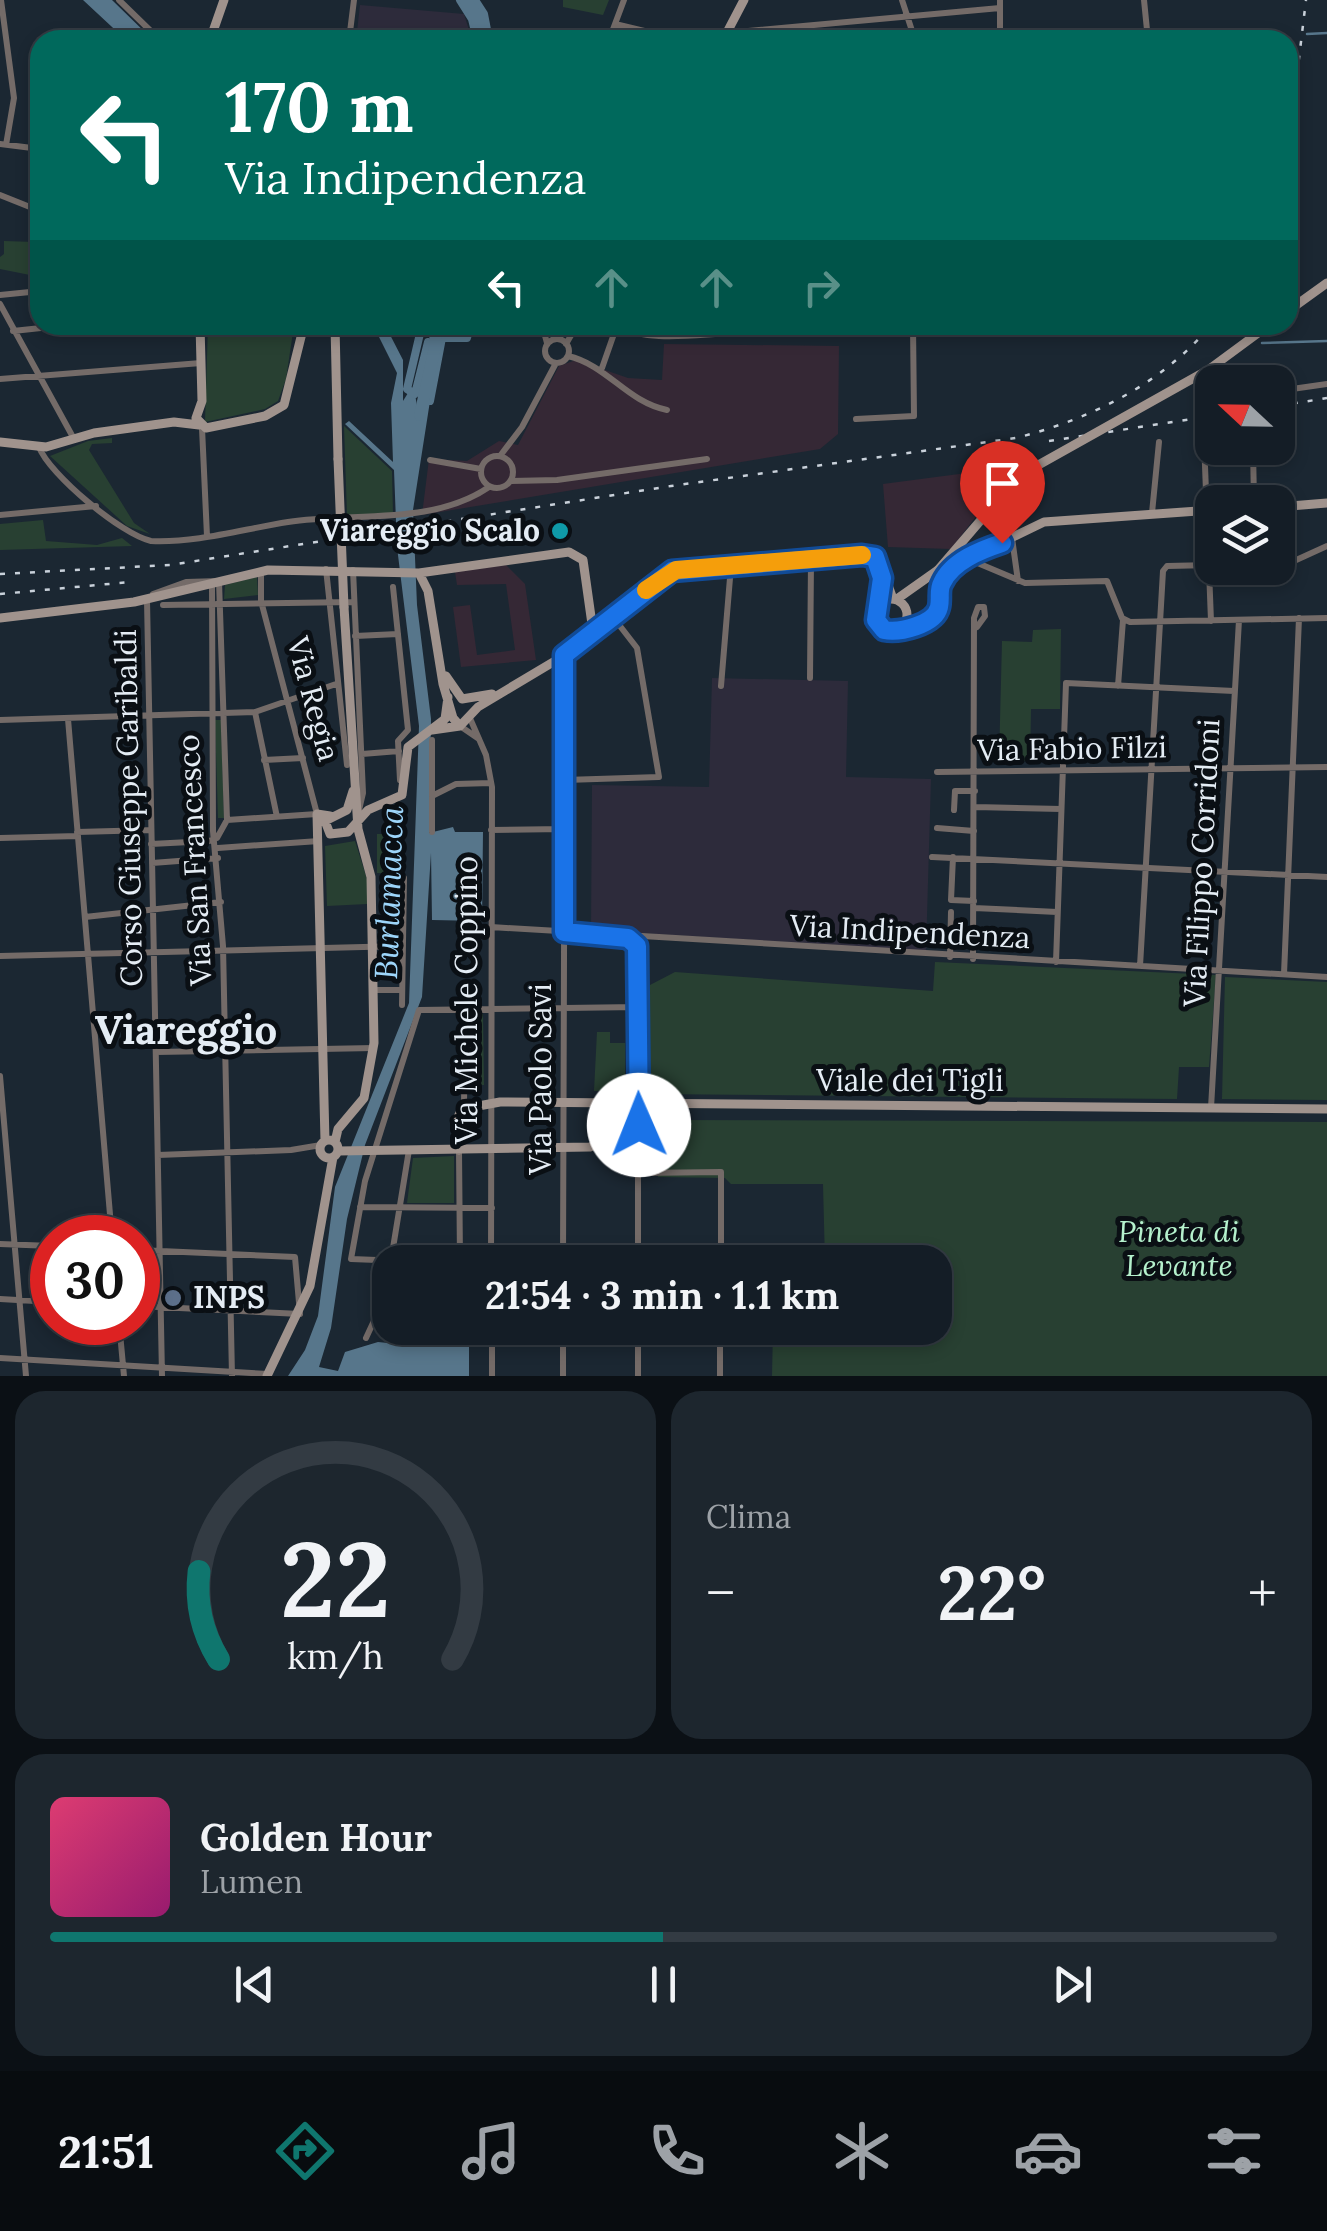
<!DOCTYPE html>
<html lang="it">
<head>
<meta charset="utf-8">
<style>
	:root { --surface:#141d26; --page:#1d262e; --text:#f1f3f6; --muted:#9da2a7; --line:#333b43; --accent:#0f766e }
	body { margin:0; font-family:Lora,serif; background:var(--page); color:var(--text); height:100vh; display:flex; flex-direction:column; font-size:38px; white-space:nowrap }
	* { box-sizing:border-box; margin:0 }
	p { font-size:32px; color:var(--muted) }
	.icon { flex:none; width:55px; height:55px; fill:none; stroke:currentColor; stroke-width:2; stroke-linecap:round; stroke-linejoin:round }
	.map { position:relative; height:1376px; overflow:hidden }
	.side { display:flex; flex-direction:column; gap:15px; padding:15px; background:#0b1015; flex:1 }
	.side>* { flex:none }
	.top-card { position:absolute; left:30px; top:30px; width:1268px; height:305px; border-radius:30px; box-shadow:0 5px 15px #0003,0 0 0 2px var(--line); background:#00695c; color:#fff; overflow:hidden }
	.needle { width:65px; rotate:292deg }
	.controls { position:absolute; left:1195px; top:365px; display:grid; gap:20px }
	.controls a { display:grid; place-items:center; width:100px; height:100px; border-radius:20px; background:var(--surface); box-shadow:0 5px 15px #0003,0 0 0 2px var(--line); font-size:50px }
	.speed { position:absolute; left:30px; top:1215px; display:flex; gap:20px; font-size:50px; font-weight:700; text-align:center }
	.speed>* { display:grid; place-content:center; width:130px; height:130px; border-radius:50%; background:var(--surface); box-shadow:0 5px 15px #0003,0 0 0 2px var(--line); line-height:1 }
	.speed .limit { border:15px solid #d22; background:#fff; color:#111 }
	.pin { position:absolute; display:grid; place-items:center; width:85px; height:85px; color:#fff; margin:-102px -42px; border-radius:50% 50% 50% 0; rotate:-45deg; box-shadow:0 0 10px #0007 }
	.pin .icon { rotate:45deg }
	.me { position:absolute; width:110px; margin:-55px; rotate:359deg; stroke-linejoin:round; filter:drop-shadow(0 0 8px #0008) }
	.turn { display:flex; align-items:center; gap:35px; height:210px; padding:0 30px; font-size:45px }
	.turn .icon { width:130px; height:130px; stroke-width:2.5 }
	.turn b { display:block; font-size:70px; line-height:85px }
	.lanes { display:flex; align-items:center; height:95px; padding:0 30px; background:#0003; justify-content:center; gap:50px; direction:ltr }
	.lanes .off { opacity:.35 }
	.big { font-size:75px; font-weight:800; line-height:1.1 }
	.side .card { flex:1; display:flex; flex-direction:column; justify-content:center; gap:15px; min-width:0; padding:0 35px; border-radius:30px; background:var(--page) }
	.side .dial { align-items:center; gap:0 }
	.dial svg { height:260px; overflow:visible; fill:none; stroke:var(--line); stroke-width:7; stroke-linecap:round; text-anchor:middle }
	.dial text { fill:var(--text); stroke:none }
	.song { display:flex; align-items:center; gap:30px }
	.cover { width:120px; height:120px; border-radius:15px; background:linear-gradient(135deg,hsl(340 70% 55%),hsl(320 70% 35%)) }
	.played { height:10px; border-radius:5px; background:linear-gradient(90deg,var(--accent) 50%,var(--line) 50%) }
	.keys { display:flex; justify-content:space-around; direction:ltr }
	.heat { display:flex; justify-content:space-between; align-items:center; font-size:55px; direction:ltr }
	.side .tiles { flex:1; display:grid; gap:15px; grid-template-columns:1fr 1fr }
	.card:last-child { grid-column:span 2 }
	.trip { position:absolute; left:372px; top:1245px; width:580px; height:100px; border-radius:30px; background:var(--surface); box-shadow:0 5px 15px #0003,0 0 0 2px var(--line); font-weight:800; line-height:100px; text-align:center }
	.dock { display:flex; height:160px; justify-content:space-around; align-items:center; background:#080c0f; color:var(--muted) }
	.dock .icon { width:70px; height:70px }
	.dock .active { color:var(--accent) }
	.dock b { font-size:45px; color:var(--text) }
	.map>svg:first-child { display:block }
	.commercial { fill:#352835 }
	.industrial { fill:#2d2b3b }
	.green { fill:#284032 }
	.water { fill:#57768b }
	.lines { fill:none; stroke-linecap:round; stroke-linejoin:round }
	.stream { stroke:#57768b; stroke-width:2.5 }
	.canal { stroke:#57768b; stroke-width:8 }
	.river { stroke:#57768b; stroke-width:12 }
	.street { stroke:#746b68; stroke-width:6 }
	.secondary { stroke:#a0938d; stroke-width:9 }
	.rail { stroke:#c9d1da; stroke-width:2.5; stroke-dasharray:5 10; stroke-linecap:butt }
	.secondary-bridge { stroke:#a0938d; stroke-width:9 }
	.route-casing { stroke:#114b97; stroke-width:25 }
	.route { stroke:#1a73e8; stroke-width:18 }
	.slow { stroke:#f59e0b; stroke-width:18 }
	.culture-dot { fill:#0f9aa8; stroke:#0a0f14; stroke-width:4 }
	.service-dot { fill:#5c6f8a; stroke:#0a0f14; stroke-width:4 }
	.labels { text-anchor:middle; stroke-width:10; stroke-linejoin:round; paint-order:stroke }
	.poi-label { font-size:30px; font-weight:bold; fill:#e4ecf4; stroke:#0a0f14; text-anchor:end }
	.street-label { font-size:30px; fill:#e4ecf4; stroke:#0a0f14 }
	.park-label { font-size:30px; font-style:italic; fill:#b5f1cd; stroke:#0a0f14 }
	.water-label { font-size:32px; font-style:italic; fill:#9dd5fa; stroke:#0a0f14 }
	.district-label { font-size:40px; font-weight:bold; fill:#e4ecf4; stroke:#0a0f14 }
</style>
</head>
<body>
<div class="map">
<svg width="1327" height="1376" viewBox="0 0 1327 1376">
	<rect width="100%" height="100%" fill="#1b2732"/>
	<path class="commercial" d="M 664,344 L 839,346 L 838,434 L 820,449 L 422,515 L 429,459 L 467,461 L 499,441 L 518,445 L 559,366 L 576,360 L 628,378 L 662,380 Z
		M 997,469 L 990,498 L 951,549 L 888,547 L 883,484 Z
		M 506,565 L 525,584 L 536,660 L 461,667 L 453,607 L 470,605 L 477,655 L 515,650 L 506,584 L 457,585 L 455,572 Z"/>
	<path class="industrial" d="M 360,5 L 464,14 L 472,40 L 356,40 Z
		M 712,678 L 848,681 L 846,777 L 931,779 L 926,951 L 591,930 L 592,785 L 709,787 Z"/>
	<path class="green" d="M 563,0 L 609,0 L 603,15 L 563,7 Z
		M 40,216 L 40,288 L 36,288 L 35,276 L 0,269 L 0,257 L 4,254 L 4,241 L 34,242 Z
		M 208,325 L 294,325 L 286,379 L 278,401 L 265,409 L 205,422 Z
		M 344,426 L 392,471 L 393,514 L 347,515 Z
		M 112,438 L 112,443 L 92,444 L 89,450 L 134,523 L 150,534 L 127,526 L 50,456 L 88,441 Z
		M 43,520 L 46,541 L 97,545 L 122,538 L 132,546 L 0,550 L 0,524 Z
		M 257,577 L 258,595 L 224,599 L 225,585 Z
		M 1061,629 L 1060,709 L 1031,709 L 1030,761 L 999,761 L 1002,641 L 1032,642 L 1033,630 Z
		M 215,720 L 221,720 L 224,818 L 218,818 Z
		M 377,834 L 399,834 L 399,874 L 377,873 Z
		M 355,841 L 367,879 L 367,904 L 327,906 L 325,846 Z
		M 935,962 L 1216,975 L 1209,1067 L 1179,1067 L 1177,1099 L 649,1094 L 650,985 L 675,972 L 933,991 Z
		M 1225,977 L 1327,982 L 1327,1100 L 1222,1099 Z
		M 468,1014 L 483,1014 L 484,1085 L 477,1085 L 476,1090 L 468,1090 Z
		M 597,1032 L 610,1032 L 610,1043 L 625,1043 L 625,1090 L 594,1091 Z
		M 594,1116 L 630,1116 L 612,1136 L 595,1143 Z
		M 659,1120 L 1327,1122 L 1327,1376 L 772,1376 L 773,1328 L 935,1328 L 935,1262 L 825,1262 L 823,1184 L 731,1184 L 725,1178 L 658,1177 Z
		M 454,1156 L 454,1203 L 407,1203 L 413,1158 Z"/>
	<path class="water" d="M 83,0 L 112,0 L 153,40 L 126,40 Z
		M 373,325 L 385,325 L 403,360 L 403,401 L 408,393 L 415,394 L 417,406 L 422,399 L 430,401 L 413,510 L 417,605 L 431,719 L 429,833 L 453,827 L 455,832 L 483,832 L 482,921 L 432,920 L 431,853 L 422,997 L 365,1145 L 347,1219 L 331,1328 L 319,1367 L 338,1371 L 345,1352 L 378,1342 L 408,1345 L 409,1328 L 418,1328 L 417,1347 L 422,1343 L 469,1345 L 469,1376 L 288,1376 L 305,1350 L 318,1316 L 335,1187 L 409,1003 L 419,726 L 397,547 L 394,470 L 345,424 L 349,421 L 393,462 L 391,403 L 397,373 Z"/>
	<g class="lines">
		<path class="stream" d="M 1307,34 L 1327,33
			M 1262,343 L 1327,341"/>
		<path class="canal" d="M 460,0 L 472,19 L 477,40
			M 475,0 L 484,14 L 489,40
			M 422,325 L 407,389 L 415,394 L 428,342 L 431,351 L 422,399 L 430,401 L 442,338 L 467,338 L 470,327 L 462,325"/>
		<path class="river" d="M 465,0 L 477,17 L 481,40
			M 420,415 L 436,343 L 434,325"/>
		<path class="street" d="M 1,0 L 14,98 L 6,145
			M 119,0 L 160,40
			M 902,0 L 915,40
			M 1000,0 L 1000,40
			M 1144,0 L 1148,40
			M 615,24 L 682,40
			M 727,33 L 1000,8
			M 74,40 L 74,36
			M 349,40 L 354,0
			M 609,40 L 624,0
			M 0,144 L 40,149
			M 0,195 L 40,211
			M 0,295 L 40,291
			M 0,304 L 74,439
			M 542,325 L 547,343
			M 608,325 C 661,346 704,331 755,333 L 759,325
			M 13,331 L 69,325
			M545 351a12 12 0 1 1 24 0a12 12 0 1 1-24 0Z
			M 566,344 L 577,325
			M 568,356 C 607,365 627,402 667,410
			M 602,368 L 616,328
			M 0,379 L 201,363
			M 1253,382 L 1253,370
			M 1278,391 L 1327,384
			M 856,419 L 914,416 L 913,325
			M 202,428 L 207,536
			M 1204,440 L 1211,621
			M 39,447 C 49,474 122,535 151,541 C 197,543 243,529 288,522 C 353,512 432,526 489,487
			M 1253,448 L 1254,502
			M481 472a16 16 0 1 1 32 0a16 16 0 1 1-32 0Z
			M 500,456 L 522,427 L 556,363
			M 430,460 L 481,469
			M 511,481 L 557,480 L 707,459
			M 1293,507 L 1294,561
			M 1152,513 L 1159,442
			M 0,515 L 96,506
			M 1012,538 L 1018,581
			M 968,559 L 1025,583 L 1107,581 L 1122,618 L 1130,622 L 1327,618
			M 1278,562 L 1294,561 L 1327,546
			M 326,569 L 347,765
			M 353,570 L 363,793 L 359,810
			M 212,584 L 213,831 L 223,946 L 232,1376
			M 393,587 L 408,730 L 398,741 L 400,780
			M 153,594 L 186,582 L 219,581 L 227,820
			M 147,600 L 162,1376
			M 163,605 L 354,602
			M 355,636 L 398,634
			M 810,678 L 811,560
			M 721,686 L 731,566
			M 1118,686 L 1123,620
			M 255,712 L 277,817
			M 469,716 L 486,755 L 492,787 L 491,1262
			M 68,719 L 112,1238
			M 0,720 L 255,712 L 336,684
			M 460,726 L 479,739
			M 362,754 L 399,751
			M 264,760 L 303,758
			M 937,772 L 1327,767
			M 565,780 L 659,777 L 637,648 L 613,617
			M 432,796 L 456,784 L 491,783
			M 975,807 L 1061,809
			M 954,810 L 955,791 L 975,791
			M 937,828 L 974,831
			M 491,830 L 564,829
			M 77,832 L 151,830
			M 432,832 L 432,740
			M 0,838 L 78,836
			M 151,844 L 209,841 L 217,838 L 227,820 L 317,814 L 261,601 L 261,571
			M 218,848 L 319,841
			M 932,857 L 1327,877
			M 953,857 L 951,900 L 974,901
			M 152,863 L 218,858
			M 974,908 L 1057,912
			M 85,917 L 221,902
			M 491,927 L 1327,977
			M 628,938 L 638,951 L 638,1262
			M 0,956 L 403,946
			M 950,957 L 951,912
			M 973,959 L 974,618 L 978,607 L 984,607 L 985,616 L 977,627
			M 1056,962 L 1066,683 L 1234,691
			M 1140,966 L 1163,571 L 1167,566 L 1212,565
			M 1284,974 L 1299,618
			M 373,990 L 402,990
			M 402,1005 L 404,878
			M 156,1052 L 374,1048
			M 0,1076 L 26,1376
			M 464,1107 L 465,1008
			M 1211,1108 L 1239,620
			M 645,1117 L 646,1165 L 653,1172
			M 596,1147 C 626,1148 637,1126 653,1105
			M 459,1150 L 460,1262
			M 158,1155 L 291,1150 L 321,1145
			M 639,1173 L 721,1172 L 721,1262
			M 360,1207 L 492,1208
			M 0,1244 L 52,1246
			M 138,1250 L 295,1257 L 300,1314 L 138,1306
			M 429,1262 L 351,1259 L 365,1181 L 419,1010 L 638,1007
			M 563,1262 L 565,656
			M 0,1299 L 52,1302
			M 119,1322 L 124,1376
			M 492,1328 L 492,1376
			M 563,1328 L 563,1376
			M 366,1338 L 385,1297 L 409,1150
			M 0,1358 L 268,1374
			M 638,1376 L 638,1328
			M 720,1376 L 720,1328"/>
		<path class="secondary" d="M 210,40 L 224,0
			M 723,40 L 744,0
			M 1288,311 L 1327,283
			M 200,325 L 202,401 L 196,418 L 206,428 L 265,416 L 284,405 L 304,325
			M 335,325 L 338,459
			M 0,442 L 46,447 L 94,433 L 174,422 L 199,425
			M 1278,507 L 1327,503
			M 419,573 L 428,591 L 443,684 L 453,718 L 460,726
			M875 615a16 16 0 1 1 32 0a16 16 0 1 1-32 0Z
			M 897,599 L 938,570
			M 0,618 L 134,602 L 268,570 L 419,573 L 569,552 L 583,560 L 592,624 L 587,639
			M 903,626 L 933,618 L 942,581 L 965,560 L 1044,522 L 1212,510
			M 446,676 L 462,699 L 492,694
			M 432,730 L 460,726 L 478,707 L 565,655 L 672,571 L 866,555 L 879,560 L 893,599
			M 353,791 L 347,810 L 325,821 L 330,834 L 348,832 L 368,810 L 402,795 L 408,747 L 445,719 L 448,697
			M320 1149a9 9 0 1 1 18 0a9 9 0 1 1-18 0Z
			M 325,1141 L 317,814 L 330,816
			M 335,1142 L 338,1129 L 364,1098 L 374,1043 L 371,877 L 358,829 L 344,607
			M 459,1150 L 457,1119 L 462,1109 L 500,1102 L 1327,1109
			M 338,1151 L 590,1147 L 621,1135 L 639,1117
			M 267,1376 L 310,1286 L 333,1157"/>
		<path class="rail" d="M 1288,150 L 1306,0
			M 1278,406 L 1327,398
			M 1049,441 L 1212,416
			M 0,574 L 170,565 L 671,486 L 1016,438 C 1090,419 1161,385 1211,325
			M 0,594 L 130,582"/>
		<path class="secondary-bridge" d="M 338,459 L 344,607
			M 938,570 L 1005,492 L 1033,468 L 1208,370 L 1269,325"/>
	</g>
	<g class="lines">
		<g class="route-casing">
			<path id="route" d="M 639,1125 L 637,946 L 628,938 L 564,932 L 564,655 L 672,571 L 862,555 L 875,557 L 882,578 L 876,620 L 884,630 C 899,633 935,625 939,607 C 941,599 938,590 942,583 C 952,561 981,550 1002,543"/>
		</g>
		<use href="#route" class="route"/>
		<path class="slow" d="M 646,590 L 676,570 L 862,555"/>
	</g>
	<circle class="culture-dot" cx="560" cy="531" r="10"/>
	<circle class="service-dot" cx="173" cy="1298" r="10"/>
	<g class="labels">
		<g class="poi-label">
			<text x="540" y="541">Viareggio Scalo</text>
			<text x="193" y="1308" text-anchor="start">INPS</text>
		</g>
		<g class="street-label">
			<text transform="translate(313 699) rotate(75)" y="10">Via Regia</text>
			<text transform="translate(1072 749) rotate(-1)" y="10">Via Fabio Filzi</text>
			<text transform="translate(129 808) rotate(-91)" y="10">Corso Giuseppe Garibaldi</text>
			<text transform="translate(195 860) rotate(-93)" y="10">Via San Francesco</text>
			<text transform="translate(1202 863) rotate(-87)" y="10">Via Filippo Corridoni</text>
			<text transform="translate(910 932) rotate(3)" y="10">Via Indipendenza</text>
			<text transform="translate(467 1000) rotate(-90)" y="10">Via Michele Coppino</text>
			<text transform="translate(541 1079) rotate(-90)" y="10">Via Paolo Savi</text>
			<text x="910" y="1091">Viale dei Tigli</text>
		</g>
		<g class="park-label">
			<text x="1179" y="1242">Pineta di<tspan x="1179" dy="34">Levante</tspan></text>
		</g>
		<g class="water-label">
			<text transform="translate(389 893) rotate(-88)" y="11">Burlamacca</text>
		</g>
		<g class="district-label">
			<text x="186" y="1044">Viareggio</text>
		</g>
	</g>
</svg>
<div class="controls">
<a><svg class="needle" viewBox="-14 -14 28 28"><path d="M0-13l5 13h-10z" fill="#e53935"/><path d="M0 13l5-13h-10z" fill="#9da2a7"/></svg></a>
<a><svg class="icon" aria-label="layers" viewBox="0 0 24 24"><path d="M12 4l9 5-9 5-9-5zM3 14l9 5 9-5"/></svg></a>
</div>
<div class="speed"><div class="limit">30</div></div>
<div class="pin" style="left:1002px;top:543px;background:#d93025"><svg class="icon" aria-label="arrive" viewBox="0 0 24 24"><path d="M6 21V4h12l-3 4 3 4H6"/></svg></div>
<svg class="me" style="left:639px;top:1125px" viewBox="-20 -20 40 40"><circle r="19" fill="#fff"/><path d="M0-13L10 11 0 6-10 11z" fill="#1a73e8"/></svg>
<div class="trip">21:54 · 3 min · 1.1 km</div>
<div class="top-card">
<div class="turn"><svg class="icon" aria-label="left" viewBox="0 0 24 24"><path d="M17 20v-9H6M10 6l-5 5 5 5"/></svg><div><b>170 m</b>Via Indipendenza</div></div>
<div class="lanes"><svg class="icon" aria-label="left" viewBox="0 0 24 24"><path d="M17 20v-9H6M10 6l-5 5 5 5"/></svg><svg class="icon off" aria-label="ahead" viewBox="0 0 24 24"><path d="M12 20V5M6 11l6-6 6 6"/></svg><svg class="icon off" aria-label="ahead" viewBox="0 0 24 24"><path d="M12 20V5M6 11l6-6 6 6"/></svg><svg class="icon off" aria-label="right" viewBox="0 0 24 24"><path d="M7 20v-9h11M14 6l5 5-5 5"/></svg></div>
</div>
</div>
<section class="side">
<div class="tiles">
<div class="card dial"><svg viewBox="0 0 100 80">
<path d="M14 69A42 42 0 1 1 86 69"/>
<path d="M14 69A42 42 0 0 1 8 42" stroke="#0f766e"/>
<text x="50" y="56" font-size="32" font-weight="700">22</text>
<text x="50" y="72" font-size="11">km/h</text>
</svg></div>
<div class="card"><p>Clima</p>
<div class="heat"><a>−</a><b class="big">22°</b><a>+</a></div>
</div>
<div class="card">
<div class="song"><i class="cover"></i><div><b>Golden Hour</b><p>Lumen</p></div></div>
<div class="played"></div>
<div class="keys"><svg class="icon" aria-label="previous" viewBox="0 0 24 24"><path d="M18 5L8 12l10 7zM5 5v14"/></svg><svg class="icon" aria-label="pause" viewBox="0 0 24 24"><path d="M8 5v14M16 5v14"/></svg><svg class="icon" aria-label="next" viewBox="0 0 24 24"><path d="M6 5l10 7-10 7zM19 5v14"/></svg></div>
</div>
</div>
</section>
<nav class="dock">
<b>21:51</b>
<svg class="icon active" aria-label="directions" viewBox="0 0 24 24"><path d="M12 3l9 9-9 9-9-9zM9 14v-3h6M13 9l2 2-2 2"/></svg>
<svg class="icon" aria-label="music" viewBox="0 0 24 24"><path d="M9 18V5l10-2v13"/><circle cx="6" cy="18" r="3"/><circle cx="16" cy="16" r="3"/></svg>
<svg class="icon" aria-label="phone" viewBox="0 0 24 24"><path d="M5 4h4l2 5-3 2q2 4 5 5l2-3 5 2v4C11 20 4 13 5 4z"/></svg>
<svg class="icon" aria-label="climate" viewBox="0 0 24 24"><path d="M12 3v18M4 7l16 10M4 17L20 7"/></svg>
<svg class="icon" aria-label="car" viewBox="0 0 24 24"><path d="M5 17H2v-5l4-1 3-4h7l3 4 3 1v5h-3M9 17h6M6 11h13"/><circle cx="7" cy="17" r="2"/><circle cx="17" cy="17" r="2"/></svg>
<svg class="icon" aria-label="filters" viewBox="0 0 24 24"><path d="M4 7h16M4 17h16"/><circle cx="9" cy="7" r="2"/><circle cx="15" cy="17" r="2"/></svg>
</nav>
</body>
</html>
